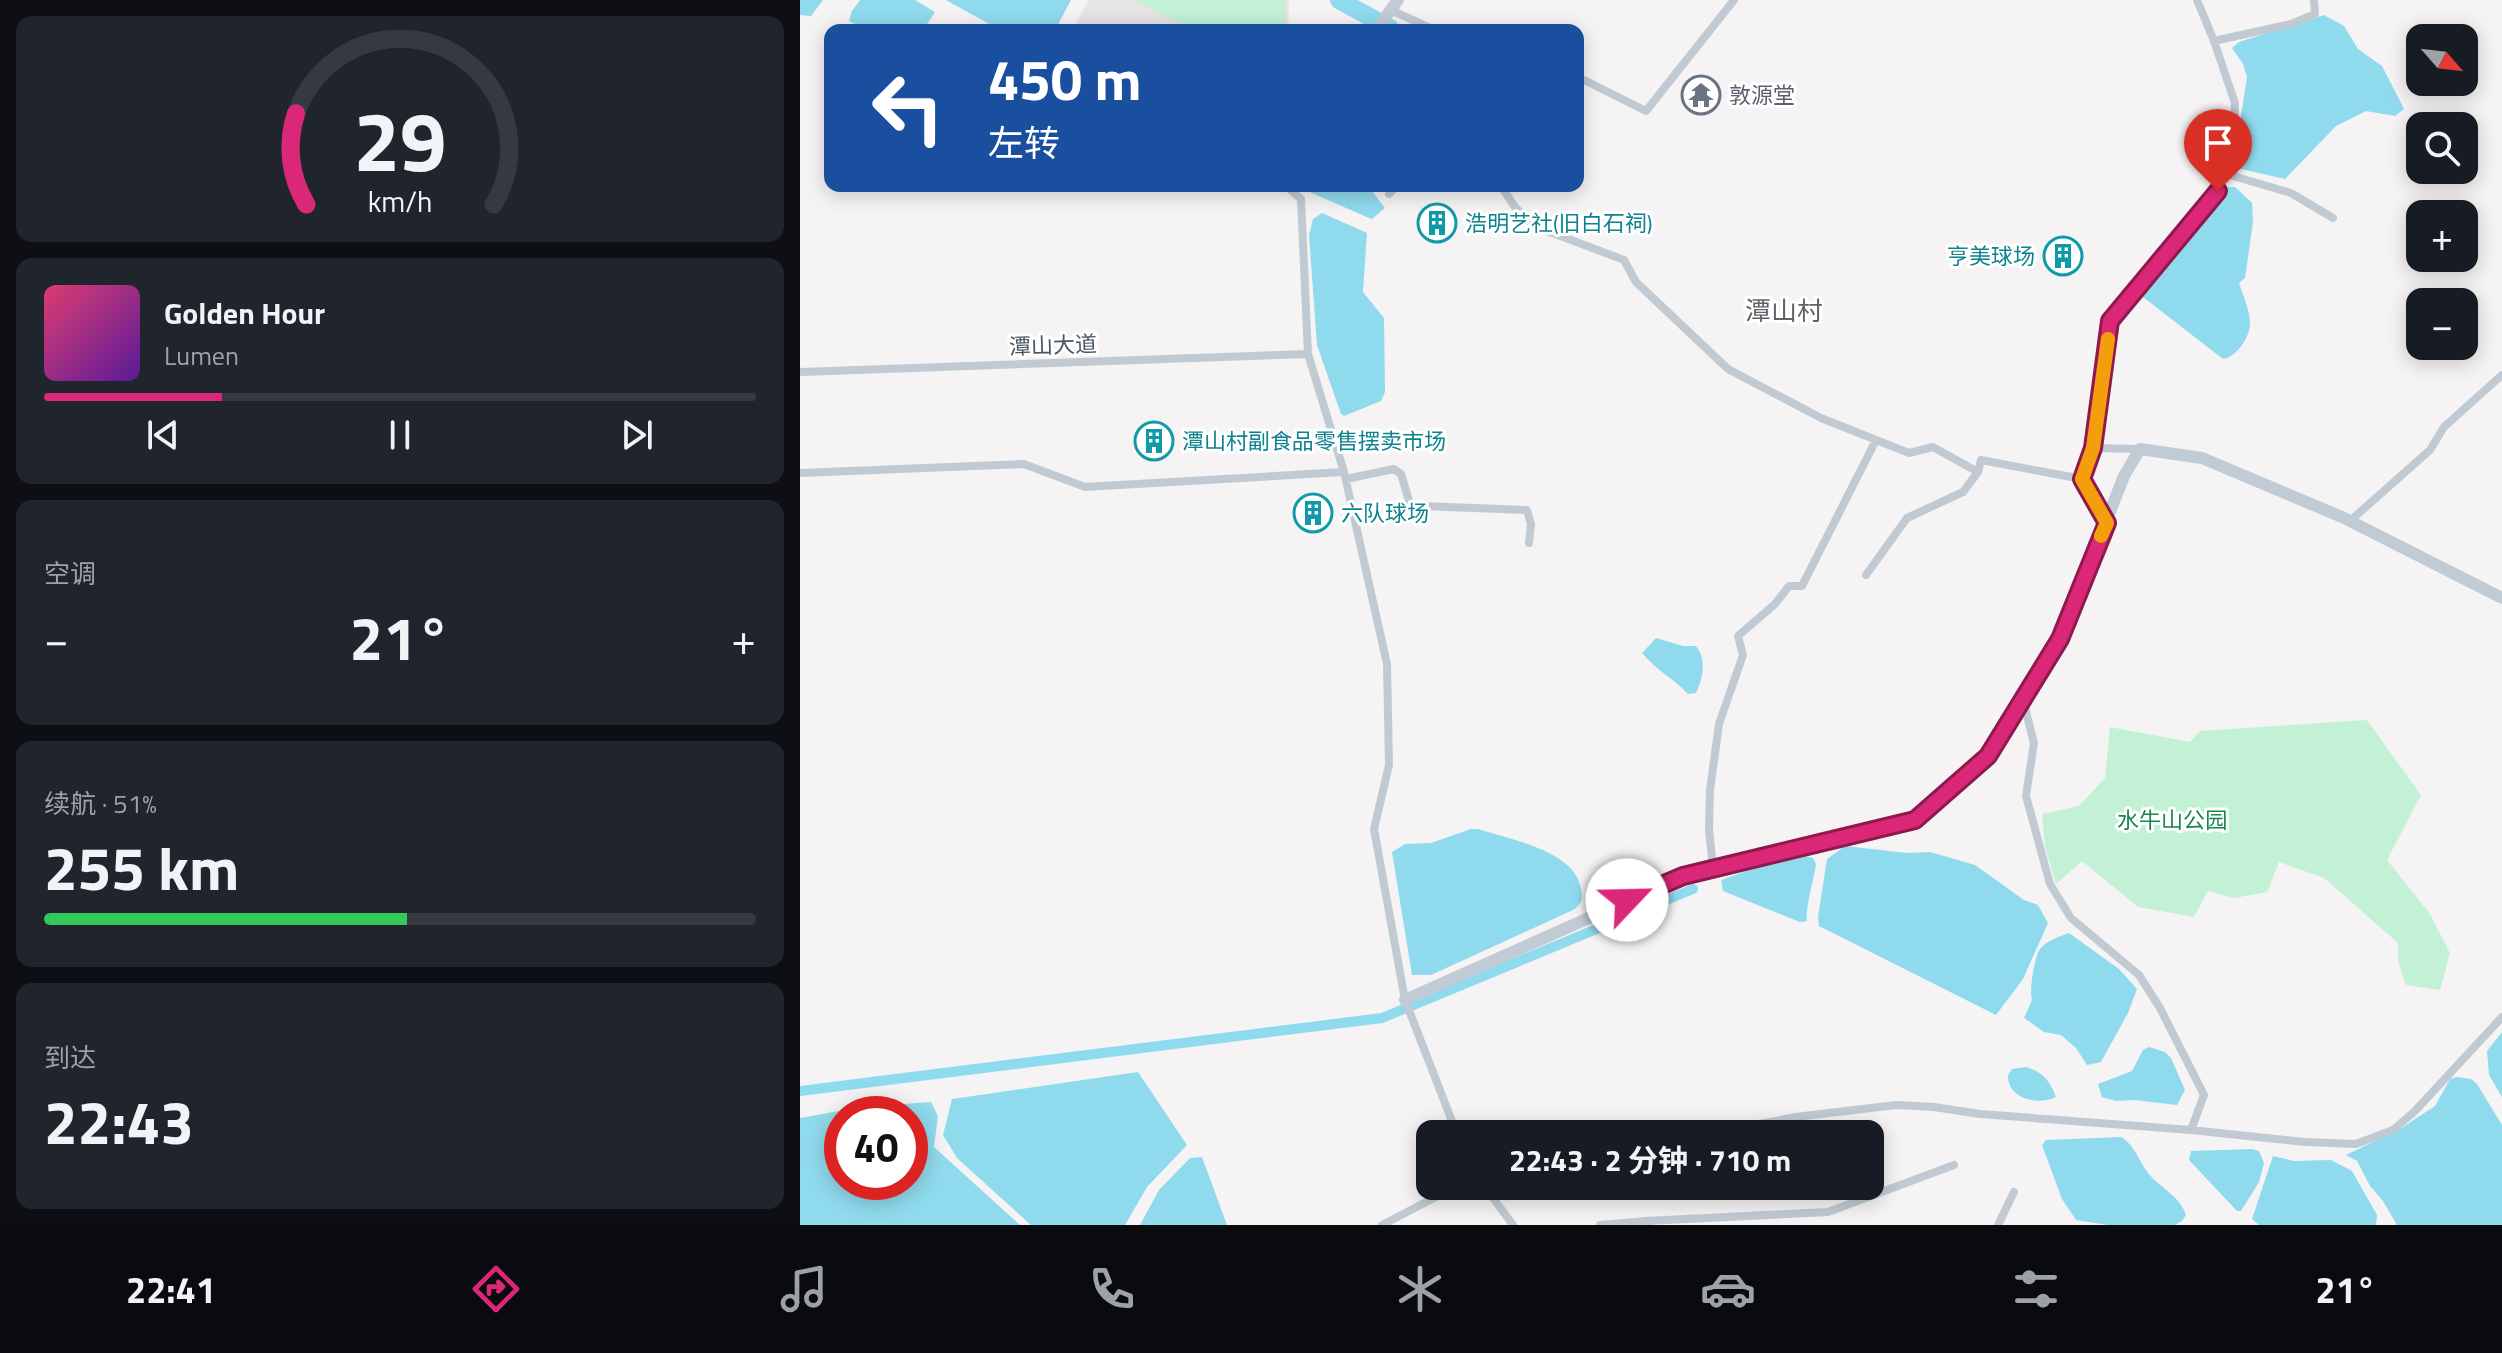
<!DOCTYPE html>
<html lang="zh">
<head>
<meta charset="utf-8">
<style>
	:root { --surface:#171b24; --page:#20242c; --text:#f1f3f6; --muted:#9ea1a6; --line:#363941; --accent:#db2777 }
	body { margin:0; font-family:"Titillium Web","Noto Sans SC",sans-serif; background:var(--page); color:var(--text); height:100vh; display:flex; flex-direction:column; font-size:30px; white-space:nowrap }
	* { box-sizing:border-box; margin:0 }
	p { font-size:26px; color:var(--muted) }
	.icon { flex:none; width:44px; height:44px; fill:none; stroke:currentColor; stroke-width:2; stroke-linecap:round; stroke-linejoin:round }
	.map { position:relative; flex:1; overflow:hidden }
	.drawer { display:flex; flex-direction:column; gap:16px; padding:16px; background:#0d0f14; width:800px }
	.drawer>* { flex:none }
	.banner { position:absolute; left:24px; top:24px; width:760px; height:168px; border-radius:16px; box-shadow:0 4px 20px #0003; background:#1a4fa0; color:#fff; overflow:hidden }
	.needle { width:52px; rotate:118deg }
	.buttons { position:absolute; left:1606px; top:24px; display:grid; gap:16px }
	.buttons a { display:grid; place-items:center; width:72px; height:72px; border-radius:16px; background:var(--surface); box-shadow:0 4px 20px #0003; font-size:40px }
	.speed { position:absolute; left:24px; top:1096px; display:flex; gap:16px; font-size:40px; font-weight:700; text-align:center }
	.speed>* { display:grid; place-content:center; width:104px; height:104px; border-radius:50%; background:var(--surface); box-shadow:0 4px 20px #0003; line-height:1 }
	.speed .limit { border:12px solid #d22; background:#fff; color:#111 }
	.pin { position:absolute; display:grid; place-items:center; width:68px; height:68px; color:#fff; margin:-82px -34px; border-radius:50% 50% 50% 0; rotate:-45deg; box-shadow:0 0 8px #0007 }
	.pin .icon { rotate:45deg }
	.me { position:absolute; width:88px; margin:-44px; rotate:66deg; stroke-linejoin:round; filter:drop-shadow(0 0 6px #0008) }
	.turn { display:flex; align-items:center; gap:28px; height:168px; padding:0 32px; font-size:36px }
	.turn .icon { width:104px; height:104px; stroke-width:2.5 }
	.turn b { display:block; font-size:56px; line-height:68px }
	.big { font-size:60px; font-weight:700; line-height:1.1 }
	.drawer .widget { flex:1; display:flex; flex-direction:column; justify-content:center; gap:12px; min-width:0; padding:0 28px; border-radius:16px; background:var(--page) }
	.drawer .dial { align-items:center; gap:0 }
	.dial svg { height:208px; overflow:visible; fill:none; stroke:var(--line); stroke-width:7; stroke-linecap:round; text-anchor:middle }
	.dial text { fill:var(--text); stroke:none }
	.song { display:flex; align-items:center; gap:24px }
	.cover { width:96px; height:96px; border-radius:12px; background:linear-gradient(135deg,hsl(340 70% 55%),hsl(270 70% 35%)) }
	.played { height:8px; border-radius:4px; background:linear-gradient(90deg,var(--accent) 25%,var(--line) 25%) }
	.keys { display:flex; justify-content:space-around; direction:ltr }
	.heat { display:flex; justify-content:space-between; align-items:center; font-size:44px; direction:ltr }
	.charge { height:12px; border-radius:6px; background:linear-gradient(90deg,#34c759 51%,var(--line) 0) }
	.trip { position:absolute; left:616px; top:1120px; width:468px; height:80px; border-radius:16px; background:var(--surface); box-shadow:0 4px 20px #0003; font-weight:700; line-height:80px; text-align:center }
	.tab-bar { display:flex; height:128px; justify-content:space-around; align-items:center; background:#090b0e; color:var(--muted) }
	.tab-bar .icon { width:56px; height:56px }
	.tab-bar .on { color:var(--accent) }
	.tab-bar b { font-size:36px; color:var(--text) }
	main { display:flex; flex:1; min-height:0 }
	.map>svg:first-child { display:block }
	.education { fill:#e6e4e5 }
	.green { fill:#c3f1d5 }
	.water { fill:#90daee; fill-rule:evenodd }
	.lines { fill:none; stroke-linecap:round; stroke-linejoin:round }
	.canal { stroke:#90daee; stroke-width:10 }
	.river { stroke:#90daee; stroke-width:18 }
	.street { stroke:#c1cad2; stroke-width:8 }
	.secondary { stroke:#c1cbd6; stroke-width:12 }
	.route-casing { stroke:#8e194d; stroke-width:20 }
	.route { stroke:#db2777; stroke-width:14 }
	.slow { stroke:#f59e0b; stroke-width:14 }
	.labels { text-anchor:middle; stroke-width:6; stroke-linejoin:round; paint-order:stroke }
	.worship-label { font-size:22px; fill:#5b616d; stroke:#fff; text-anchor:start }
	.culture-label { font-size:22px; fill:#0d838f; stroke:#fff; text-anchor:start }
	.street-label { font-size:22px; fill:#4a5661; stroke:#fff }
	.park-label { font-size:22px; fill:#17864f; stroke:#fff }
	.quarter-label { font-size:26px; fill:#5f6368; stroke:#fff }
</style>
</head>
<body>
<main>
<section class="drawer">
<div class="widget dial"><svg viewBox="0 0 100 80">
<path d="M14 69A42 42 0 1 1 86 69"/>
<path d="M14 69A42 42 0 0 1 10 34" stroke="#db2777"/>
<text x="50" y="56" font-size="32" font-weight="700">29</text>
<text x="50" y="72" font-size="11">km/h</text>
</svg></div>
<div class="widget">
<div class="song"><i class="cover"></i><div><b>Golden Hour</b><p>Lumen</p></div></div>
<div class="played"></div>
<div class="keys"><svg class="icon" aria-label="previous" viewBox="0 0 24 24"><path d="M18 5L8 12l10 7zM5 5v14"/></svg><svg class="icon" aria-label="pause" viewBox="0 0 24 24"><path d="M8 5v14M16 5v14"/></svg><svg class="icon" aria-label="next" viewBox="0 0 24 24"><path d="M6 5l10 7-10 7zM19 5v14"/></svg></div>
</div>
<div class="widget"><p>空调</p>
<div class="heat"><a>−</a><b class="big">21°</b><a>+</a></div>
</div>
<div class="widget"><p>续航 · 51%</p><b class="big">255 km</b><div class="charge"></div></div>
<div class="widget"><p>到达</p><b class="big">22:43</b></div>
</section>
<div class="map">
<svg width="1702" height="1225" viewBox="0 0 1702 1225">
	<rect width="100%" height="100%" fill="#f5f3f3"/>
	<path class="education" d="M 289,0 L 489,0 L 488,30 L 272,30 Z"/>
	<path class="green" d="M 334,0 L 485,0 L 485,27 L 484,30 L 391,30 Z
		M 1567,720 L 1621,795 L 1587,860 L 1630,914 L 1650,953 L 1640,990 L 1606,985 L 1598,962 L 1598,943 L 1524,878 L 1479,862 L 1467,892 L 1434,898 L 1408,891 L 1394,917 L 1338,907 L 1282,861 L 1256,884 L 1245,846 L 1242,814 L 1279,806 L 1305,778 L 1310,727 L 1390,742 L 1400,731 Z"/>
	<path class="water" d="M 0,0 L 23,0 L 11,16 L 0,15 Z
		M 60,0 L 115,0 L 135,12 L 123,30 L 67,30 L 49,21 L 52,11 Z
		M 146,0 L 271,0 L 255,30 L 200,30 Z
		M 1524,15 L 1544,26 L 1558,49 L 1582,66 L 1604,109 L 1595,116 L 1566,111 L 1536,126 L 1485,179 L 1433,167 L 1447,77 L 1443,64 L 1432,48 L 1439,42 Z
		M 502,186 L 568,186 L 585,208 L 572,219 L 569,218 L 505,190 Z
		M 1428,187 L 1435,187 L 1452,203 L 1453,222 L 1445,278 L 1439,283 C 1443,295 1450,310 1450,323 C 1450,337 1437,357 1423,359 L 1343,297 L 1341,289 L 1389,236 L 1423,189 Z
		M 522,213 L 567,233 L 563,292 L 584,318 L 585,392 L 581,401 L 544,416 L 541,414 L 517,345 L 509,235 L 513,219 Z
		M 856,638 L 883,646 L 896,646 C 907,660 903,678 896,693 L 888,694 C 872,677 857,671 842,653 Z
		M 671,829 L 678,829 C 709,839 776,851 781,889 C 783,899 782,904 773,910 L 631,975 L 612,975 L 592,852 L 605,844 L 631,843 Z
		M 1045,846 L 1107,853 L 1130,852 L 1175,865 L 1224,900 L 1238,905 L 1248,923 L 1223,979 L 1196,1015 L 1019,926 L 1018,917 L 1027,859 Z
		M 1001,855 L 1013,858 L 1016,864 C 1014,878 1005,909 1007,921 L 1000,922 L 923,891 L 921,880 L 975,861 Z
		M 814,862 L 835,873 L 862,875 L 837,892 L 810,901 L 798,897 C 815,886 811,882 807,863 Z
		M 1269,933 L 1319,969 L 1337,989 L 1328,1013 L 1301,1062 L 1287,1065 L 1276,1048 L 1261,1035 L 1244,1032 L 1224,1018 L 1232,1000 C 1229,991 1234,958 1240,949 C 1246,941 1260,936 1269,933 Z
		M 1702,1032 L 1702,1097 L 1689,1075 L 1687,1051 Z
		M 1349,1047 L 1365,1052 L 1371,1058 L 1385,1090 L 1377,1105 L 1334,1100 L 1316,1101 L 1302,1097 L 1298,1084 L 1332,1071 L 1343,1050 Z
		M 1226,1067 C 1243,1072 1250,1081 1256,1097 C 1238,1106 1207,1099 1208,1075 L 1212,1069 Z
		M 338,1072 L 387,1145 L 347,1187 L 325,1225 L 231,1225 L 157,1158 L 143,1135 L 152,1099 Z
		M 1657,1077 L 1671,1079 L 1677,1084 L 1702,1125 L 1702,1225 L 1597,1225 L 1583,1201 L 1570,1186 L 1557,1161 L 1546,1155 L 1600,1129 L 1635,1106 L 1650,1079 Z
		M 131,1102 L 138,1116 L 134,1147 L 220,1225 L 0,1225 L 0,1118 L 61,1107 ZM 42,1114 L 110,1114 L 110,1182 L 42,1182 Z
		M 1321,1137 C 1334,1144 1339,1161 1348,1173 C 1360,1188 1380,1196 1386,1215 L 1382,1221 L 1375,1225 L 1308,1225 L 1276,1220 L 1262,1199 L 1242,1145 L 1246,1140 Z
		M 1452,1149 L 1459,1151 L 1464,1163 L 1459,1182 L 1441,1211 L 1437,1211 L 1389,1160 L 1391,1151 Z
		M 1473,1156 L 1494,1161 L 1531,1160 L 1552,1171 L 1577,1215 L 1576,1225 L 1459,1225 L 1452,1219 Z
		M 402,1157 L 427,1225 L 340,1225 L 359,1190 L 390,1158 Z"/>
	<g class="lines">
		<path class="canal" d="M 0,1091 L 582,1018 L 893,889"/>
		<path class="river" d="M 539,0 L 590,28"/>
		<path class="street" d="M 591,10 L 634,30
			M 1414,41 L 1491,24 L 1515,14 L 1514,0
			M 778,77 L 846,111 L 934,0
			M 1423,173 L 1491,193 L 1533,218
			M 486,186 L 501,199 L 508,354 L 544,472 L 587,664 L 589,765 L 574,829 L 605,1000 L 657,1134
			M 701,186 L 715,207 L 734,226 L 824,260 L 836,282 L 928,369 L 1021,418 L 1109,453 L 1133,447 L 1178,472 L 1181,460 L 1282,479
			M 589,194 L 597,186
			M 0,372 L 508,354
			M 1293,448 L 1340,449
			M 0,473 L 224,464 L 285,487 L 544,472
			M 546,479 L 594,469 L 601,474 L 610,504 L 620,506 L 727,510 L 731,524 L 729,543
			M 1550,521 L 1630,450 L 1644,427 L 1702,375
			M 1306,522 L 1282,479 L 1293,448 L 1310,321 L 1418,191 L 1434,131 L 1435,103 L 1414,41 L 1397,0
			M 1066,575 L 1107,518 L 1163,492 L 1178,472
			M 1223,700 L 1234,743 L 1226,796 L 1250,884 L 1271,918 L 1339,975 L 1360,1008 L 1404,1095 L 1391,1130 L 1505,1142 L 1556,1144 L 1593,1130 L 1615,1111 L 1702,1017
			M 913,869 L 909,829 L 910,790 L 919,724 L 943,655 L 938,636 L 975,604 L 989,586 L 1002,586 L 1076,440
			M 907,1134 L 996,1117 L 1096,1105 L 1134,1107 L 1180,1114 L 1391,1130
			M 685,1187 L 713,1225
			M 654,1188 L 674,1189
			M 846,1221 L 1028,1212 L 1154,1165
			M 582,1225 L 657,1186
			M 800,1225 L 846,1221 L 850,1222
			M 1198,1225 L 1214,1192"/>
		<path class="secondary" d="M 576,30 L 598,0
			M 605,1000 L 883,876 L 1115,820 L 1188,756 L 1260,639 L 1324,476 L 1340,449 L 1402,458 L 1542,517 L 1702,598"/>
	</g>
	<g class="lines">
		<g class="route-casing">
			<path id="route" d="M 827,900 L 883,876 L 1115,820 L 1188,756 L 1260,639 L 1307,523 L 1282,479 L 1293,448 L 1310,321 L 1418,191"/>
		</g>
		<use href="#route" class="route"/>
		<path class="slow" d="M 1301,536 L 1307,523 L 1282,479 L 1293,448 L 1308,339"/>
	</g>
	<defs>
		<g id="temple-ring" transform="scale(2)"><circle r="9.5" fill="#fff" stroke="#6b7280" stroke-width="1.5"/><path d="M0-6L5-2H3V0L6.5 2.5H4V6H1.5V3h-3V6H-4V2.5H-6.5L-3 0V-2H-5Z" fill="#6b7280"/></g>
		<g id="building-ring" transform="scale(2)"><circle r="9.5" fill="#fff" stroke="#0f9aa8" stroke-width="1.5"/><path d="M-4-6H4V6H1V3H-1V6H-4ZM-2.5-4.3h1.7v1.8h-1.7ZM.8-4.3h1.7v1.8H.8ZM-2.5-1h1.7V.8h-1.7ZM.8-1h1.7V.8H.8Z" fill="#0f9aa8"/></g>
	</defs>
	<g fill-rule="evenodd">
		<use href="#temple-ring" x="901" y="95"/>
		<use href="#building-ring" x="637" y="223"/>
		<use href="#building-ring" x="1263" y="256"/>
		<use href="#building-ring" x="354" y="441"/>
		<use href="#building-ring" x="513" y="513"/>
	</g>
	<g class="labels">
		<g class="worship-label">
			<text x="929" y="103">敦源堂</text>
		</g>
		<g class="culture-label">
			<text x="665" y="231">浩明艺社(旧白石祠)</text>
			<text x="1235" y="264" text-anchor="end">亨美球场</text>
			<text x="382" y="449">潭山村副食品零售摆卖市场</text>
			<text x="541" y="521">六队球场</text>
		</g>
		<g class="street-label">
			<text transform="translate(253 345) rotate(-2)" y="8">潭山大道</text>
		</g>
		<g class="park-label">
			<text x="1372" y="828">水牛山公园</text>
		</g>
		<g class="quarter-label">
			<text x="984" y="320">潭山村</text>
		</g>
	</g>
</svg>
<div class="buttons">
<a><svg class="needle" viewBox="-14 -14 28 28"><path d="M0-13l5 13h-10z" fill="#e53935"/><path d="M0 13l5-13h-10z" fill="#9ea1a6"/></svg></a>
<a><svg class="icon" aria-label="search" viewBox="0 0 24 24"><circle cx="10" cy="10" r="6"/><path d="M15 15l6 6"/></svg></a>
<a>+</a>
<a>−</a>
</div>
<div class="speed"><div class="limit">40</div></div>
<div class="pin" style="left:1418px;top:191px;background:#d93025"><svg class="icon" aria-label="arrive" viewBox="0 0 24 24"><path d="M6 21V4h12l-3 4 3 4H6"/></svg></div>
<svg class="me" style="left:827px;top:900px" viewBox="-20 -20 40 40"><circle r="19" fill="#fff"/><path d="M0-13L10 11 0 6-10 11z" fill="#db2777"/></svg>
<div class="trip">22:43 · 2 分钟 · 710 m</div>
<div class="banner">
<div class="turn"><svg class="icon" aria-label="left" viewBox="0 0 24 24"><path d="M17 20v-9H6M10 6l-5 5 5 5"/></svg><div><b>450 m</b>左转</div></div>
</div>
</div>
</main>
<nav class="tab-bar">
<b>22:41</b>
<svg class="icon on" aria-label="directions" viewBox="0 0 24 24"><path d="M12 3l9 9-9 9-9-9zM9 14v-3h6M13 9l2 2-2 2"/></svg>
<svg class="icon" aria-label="music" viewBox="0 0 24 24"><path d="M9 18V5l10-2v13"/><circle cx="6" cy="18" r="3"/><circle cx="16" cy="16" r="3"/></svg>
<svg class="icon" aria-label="phone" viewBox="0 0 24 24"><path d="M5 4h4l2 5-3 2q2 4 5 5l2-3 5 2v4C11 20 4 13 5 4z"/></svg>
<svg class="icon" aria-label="climate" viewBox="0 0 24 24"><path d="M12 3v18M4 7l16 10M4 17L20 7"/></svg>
<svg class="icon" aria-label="car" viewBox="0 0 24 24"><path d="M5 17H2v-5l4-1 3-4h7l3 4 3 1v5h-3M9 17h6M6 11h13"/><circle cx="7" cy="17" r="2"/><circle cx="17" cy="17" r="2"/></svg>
<svg class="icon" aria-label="filters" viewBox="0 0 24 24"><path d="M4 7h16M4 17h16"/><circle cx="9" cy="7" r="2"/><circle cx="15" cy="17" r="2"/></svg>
<b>21°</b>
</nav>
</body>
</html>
